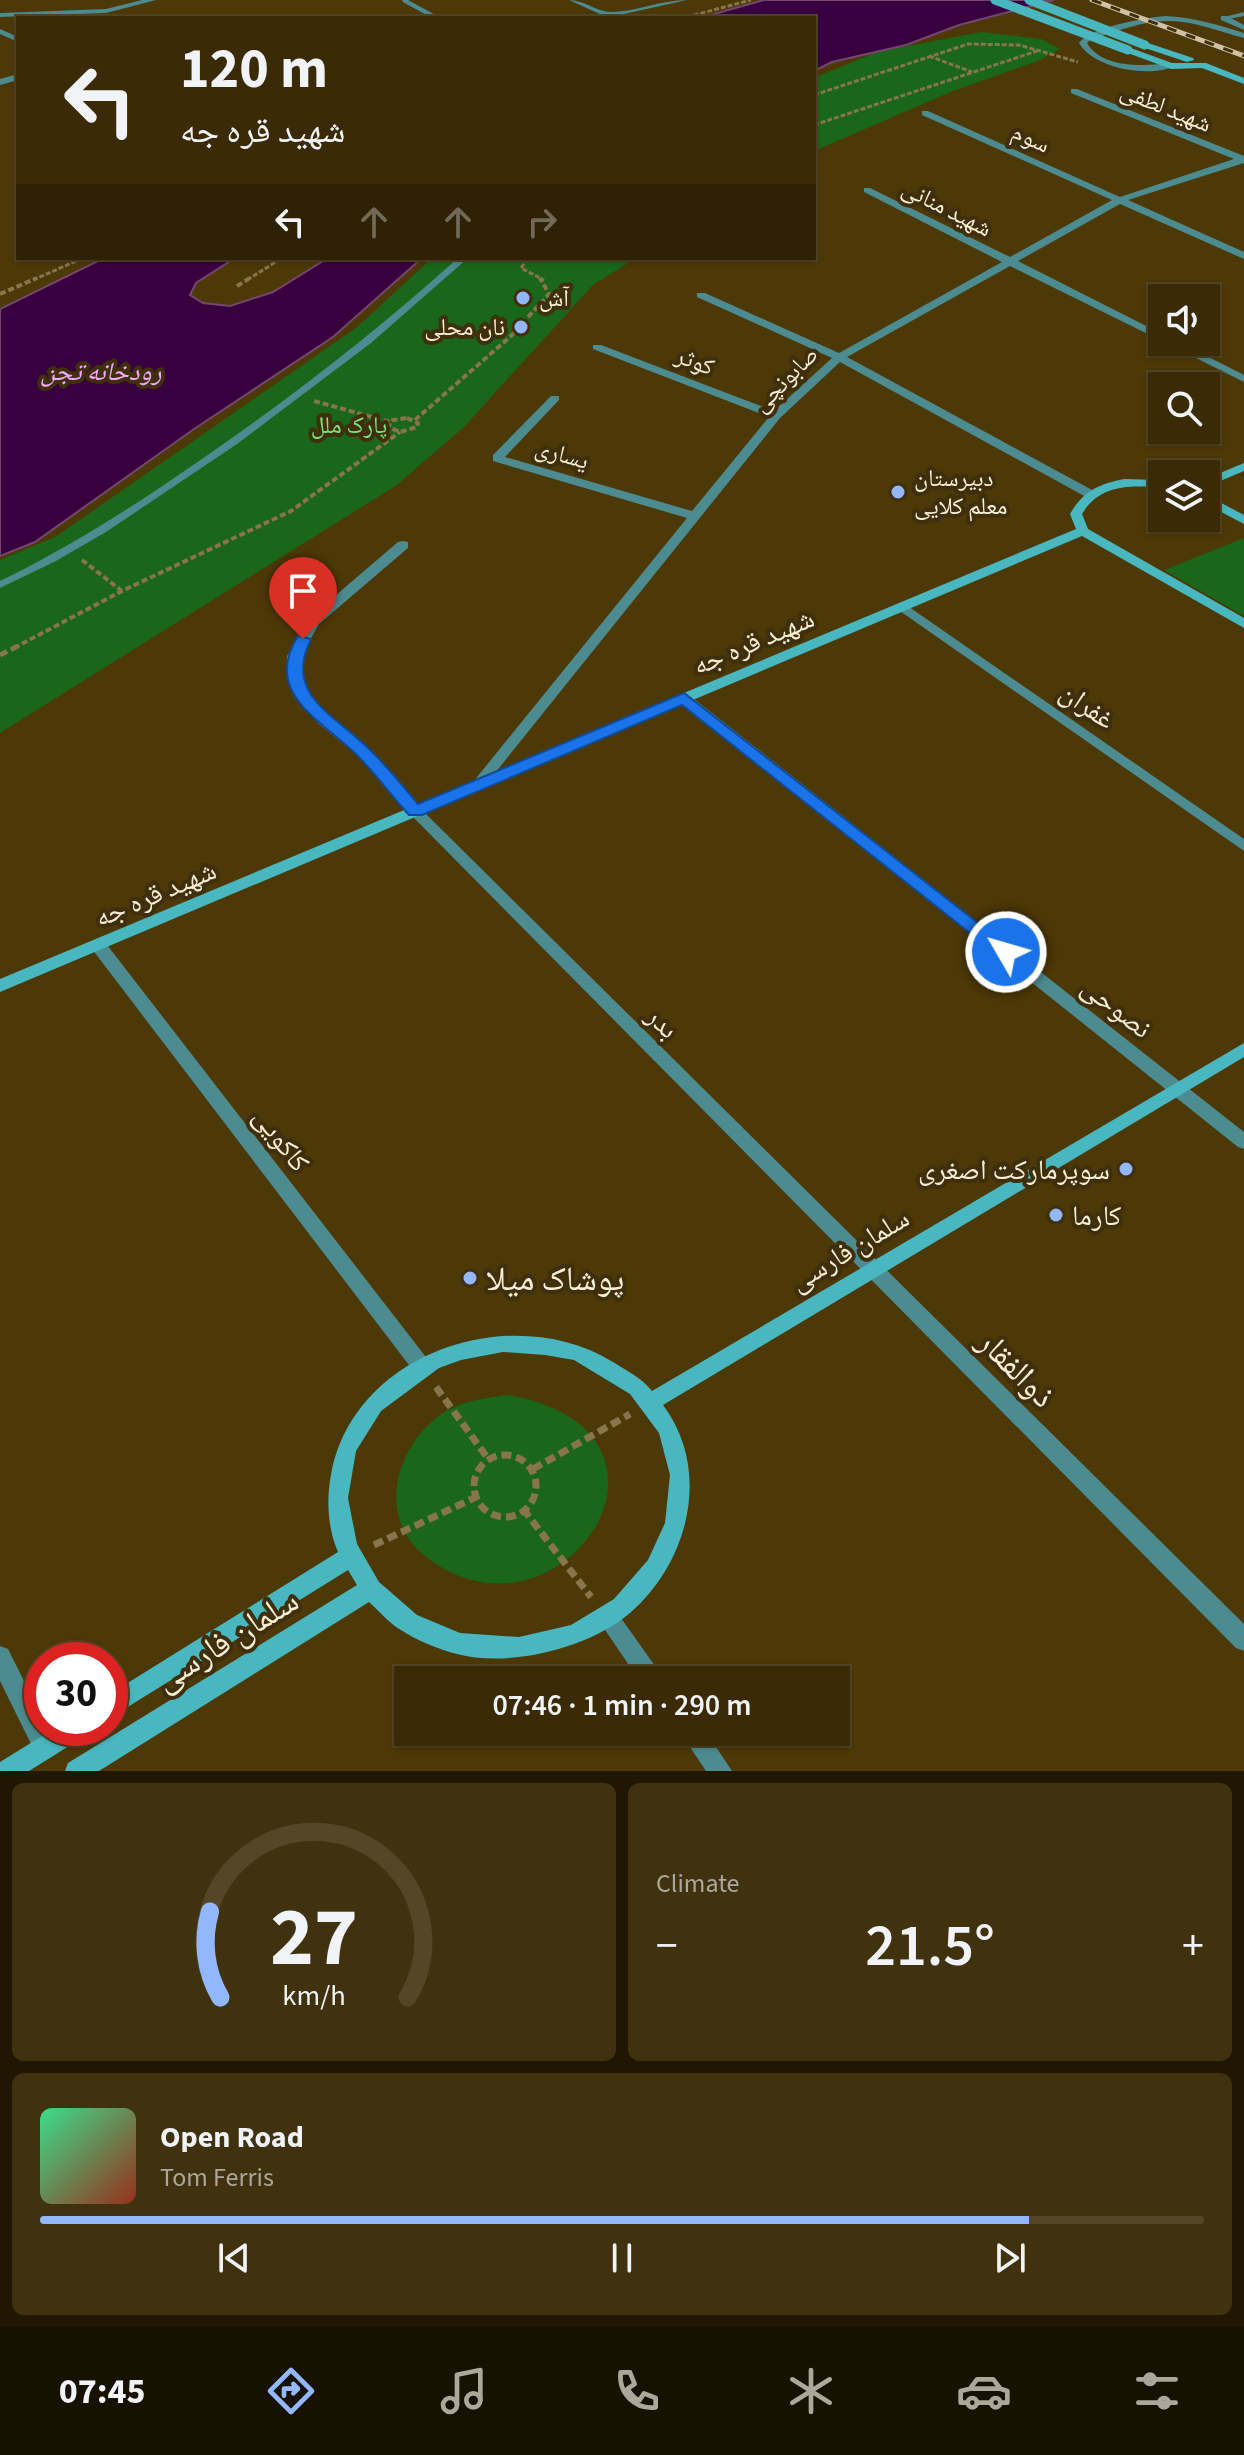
<!DOCTYPE html>
<html lang="en">
<head>
<meta charset="utf-8">
<style>
	:root { --surface:#3a2a05; --page:#41320f; --text:#f1f3f6; --muted:#aba79a; --line:#544627; --accent:#93b7fd }
	body { margin:0; font-family:"Source Sans 3","Noto Naskh Arabic",sans-serif; background:var(--page); color:var(--text); height:100vh; display:flex; flex-direction:column; font-size:30px; white-space:nowrap }
	* { box-sizing:border-box; margin:0 }
	p { font-size:26px; color:var(--muted) }
	.icon { flex:none; width:44px; height:44px; fill:none; stroke:currentColor; stroke-width:2; stroke-linecap:round; stroke-linejoin:round }
	.map { position:relative; height:1771px; overflow:hidden }
	.drawer { display:flex; flex-direction:column; gap:12px; padding:12px; background:#201703; flex:1 }
	.drawer>* { flex:none }
	.banner { position:absolute; left:16px; top:16px; width:800px; height:244px; border-radius:0px; box-shadow:0 2px 6px #0004,0 0 0 2px var(--line); background:#3a2a05; color:var(--text); overflow:hidden }
	.controls { position:absolute; left:1148px; top:284px; display:grid; gap:16px }
	.controls a { display:grid; place-items:center; width:72px; height:72px; border-radius:0px; background:var(--surface); box-shadow:0 2px 6px #0004,0 0 0 2px var(--line); font-size:40px }
	.speed { position:absolute; left:24px; top:1642px; display:flex; gap:16px; font-size:40px; font-weight:700; text-align:center }
	.speed>* { display:grid; place-content:center; width:104px; height:104px; border-radius:50%; background:var(--surface); box-shadow:0 2px 6px #0004,0 0 0 2px var(--line); line-height:1 }
	.speed .limit { border:12px solid #d22; background:#fff; color:#111 }
	.pin { position:absolute; display:grid; place-items:center; width:68px; height:68px; color:#fff; margin:-82px -34px; border-radius:50% 50% 50% 0; rotate:-45deg; box-shadow:0 0 8px #0007 }
	.pin .icon { rotate:45deg }
	.me { position:absolute; width:88px; margin:-44px; rotate:308deg; stroke-linejoin:round; filter:drop-shadow(0 0 6px #0008) }
	.turn { display:flex; align-items:center; gap:28px; height:168px; padding:0 32px; font-size:36px }
	.turn .icon { width:104px; height:104px; stroke-width:2.5 }
	.turn b { display:block; font-size:56px; line-height:68px }
	.lanes { display:flex; align-items:center; height:76px; padding:0 32px; background:#0003; justify-content:center; gap:40px; direction:ltr }
	.lanes .off { opacity:.35 }
	.big { font-size:60px; font-weight:600; line-height:1.1 }
	.drawer .tile { flex:1; display:flex; flex-direction:column; justify-content:center; gap:12px; min-width:0; padding:0 28px; border-radius:12px; background:var(--page) }
	.drawer .dial { align-items:center; gap:0 }
	.dial svg { height:208px; overflow:visible; fill:none; stroke:var(--line); stroke-width:7; stroke-linecap:round; text-anchor:middle }
	.dial text { fill:var(--text); stroke:none }
	.song { display:flex; align-items:center; gap:24px }
	.cover { width:96px; height:96px; border-radius:12px; background:linear-gradient(135deg,hsl(150 70% 55%),hsl(10 70% 35%)) }
	.played { height:8px; border-radius:4px; background:linear-gradient(90deg,var(--accent) 85%,var(--line) 85%) }
	.keys { display:flex; justify-content:space-around; direction:ltr }
	.heat { display:flex; justify-content:space-between; align-items:center; font-size:44px; direction:ltr }
	.drawer .tiles { flex:1; display:grid; gap:12px; grid-template-columns:1fr 1fr }
	.tile:last-child { grid-column:span 2 }
	.trip { position:absolute; left:394px; top:1666px; width:456px; height:80px; border-radius:0px; background:var(--surface); box-shadow:0 2px 6px #0004,0 0 0 2px var(--line); font-weight:600; line-height:80px; text-align:center }
	.tabs { display:flex; height:128px; justify-content:space-around; align-items:center; background:#171102; color:var(--muted) }
	.tabs .icon { width:56px; height:56px }
	.tabs .on { color:var(--accent) }
	.tabs b { font-size:36px; color:var(--text) }
	.map>svg:first-child { display:block }
	.green { fill:#1a661a }
	.water { fill:#390040; stroke:#73476d; stroke-width:2 }
	.lines { fill:none; stroke-linecap:round; stroke-linejoin:round }
	.path-far3 { stroke:#87754d; stroke-width:3; stroke-dasharray:5 2; stroke-linecap:butt }
	.path-far2 { stroke:#87754d; stroke-width:4; stroke-dasharray:6 3; stroke-linecap:butt }
	.path-far1 { stroke:#87754d; stroke-width:5; stroke-dasharray:8 4; stroke-linecap:butt }
	.path { stroke:#87754d; stroke-width:7; stroke-dasharray:10 5; stroke-linecap:butt }
	.lane { fill:#4c8b90; fill-rule:evenodd }
	.street { fill:#4c8b90; fill-rule:evenodd }
	.secondary { fill:#49b7c0; fill-rule:evenodd }
	.rail-casing { stroke:#d0c1a4; stroke-width:5 }
	.rail { stroke:#3f2f0c; stroke-width:3; stroke-dasharray:10; stroke-linecap:butt }
	.secondary-bridge { stroke:#49b7c0; stroke-width:9 }
	.route { fill:#1a73e8; stroke:#114b97; stroke-width:2 }
	.poi-dot { fill:#93b7fd; stroke:#3f2f0c; stroke-width:3 }
	.labels { text-anchor:middle; stroke-width:8; stroke-linejoin:round; paint-order:stroke }
	.far-street-label { font-size:24px; fill:#fbeed7; stroke:#3f2f0c }
	.far-poi-label { font-size:24px; fill:#fbeed7; stroke:#3f2f0c; text-anchor:start }
	.far-park-label { font-size:24px; fill:#7de578; stroke:#3f2f0c }
	.far-water-label { font-size:26px; font-style:italic; fill:#f4a8fd; stroke:#3f2f0c }
	.street-label { font-size:28px; fill:#fbeed7; stroke:#3f2f0c }
	.poi-label { font-size:28px; fill:#fbeed7; stroke:#3f2f0c; text-anchor:end }
	.near-poi-label { font-size:34px; fill:#fbeed7; stroke:#3f2f0c; text-anchor:start }
	.near-street-label { font-size:34px; fill:#fbeed7; stroke:#3f2f0c }
</style>
</head>
<body>
<div class="map">
<svg width="1244" height="1771" viewBox="0 0 1244 1771">
	<rect width="100%" height="100%" fill="#4d3807"/>
	<path class="green" d="M 981,32 L 1041,39 L 1060,49 L 1038,61 L 953,91 L 814,151 L 814,78 L 877,52 Z
		M 432,258 L 636,258 L 593,285 L 464,427 L 397,485 L 0,733 L 0,560 L 55,537 L 356,328 Z
		M 1244,538 L 1244,616 L 1164,570 Z
		M 509,1395 C 715,1433 557,1663 424,1555 C 376,1516 396,1447 440,1415 C 460,1401 485,1398 509,1395 Z"/>
	<path class="water" d="M 764,0 L 1054,0 L 959,25 L 906,45 L 832,62 L 814,71 L 814,18 L 700,18 Z
		M 104,258 L 235,258 L 196,283 L 190,295 L 203,303 L 230,306 L 273,292 L 328,258 L 422,258 L 333,337 L 194,429 L 35,542 L 0,556 L 0,309 Z"/>
	<g class="lines">
		<path class="path-far3" d="M 687,17 L 751,0
			M 929,56 L 972,72
			M 814,95 L 968,44 L 1019,45 L 1078,62
			M 814,125 L 1037,51
			M 528,258 L 521,268 L 544,280
			M 33,280 L 83,258
			M 247,280 L 282,258"/>
		<path class="path-far2" d="M 237,286 L 250,278
			M 0,294 L 37,278
			M 314,401 L 390,422
			M 407,418 L 418,423 L 417,427 L 400,432 L 388,427 L 393,420 Z
			M 415,420 L 511,336 L 549,294 L 540,278
			M 82,560 L 122,591
			M 14,648 L 122,591 L 291,511 L 400,432"/>
		<path class="path-far1" d="M 0,655 L 18,646"/>
		<path class="path" d="M 436,1387 L 489,1460
			M474 1486a31 31 0 1 1 62 0a31 31 0 1 1-62 0Z
			M 533,1469 L 630,1414
			M 523,1509 L 591,1597
			M 374,1545 L 474,1498"/>
		<path class="lane" d="M 402,0 L 408,0 L 441,18 L 432,18 L 403,2 Z
			M 325,16 L 329,16 L 330,18 L 321,18 Z
			M 1221,16 L 1227,16 L 1244,25 L 1244,30 L 1221,20 Z
			M 458,258 L 468,258 L 371,343 L 237,444 L 106,532 L 56,561 L 0,588 L 0,581 C 74,545 142,501 209,454 C 296,394 379,329 458,258 Z"/>
		<path class="street" d="M 142,0 L 156,0 L 106,13 L 0,17 L 0,13 L 106,9 Z
			M 569,0 C 584,0 597,12 611,12 C 635,12 661,0 687,0 L 606,18 L 590,18 L 600,14 Z
			M 1244,12 L 1244,16 L 1224,20 L 1220,18 Z
			M 1165,16 C 1193,17 1218,25 1244,33 L 1244,38 C 1224,33 1204,25 1183,22 C 1151,17 1120,30 1090,40 L 1087,43 C 1102,69 1145,66 1171,63 L 1175,66 C 1150,78 1094,69 1079,43 C 1091,27 1144,18 1165,16 Z
			M 0,29 L 18,37 L 18,42 L 0,34 Z
			M 18,74 L 18,80 L 0,85 L 0,79 Z
			M 1071,89 L 1077,89 L 1244,156 L 1244,163 L 1128,200 L 1244,252 L 1244,259 L 1120,204 L 1018,261 L 1162,334 L 1162,341 L 1010,266 L 847,357 L 1094,491 L 1094,497 L 1086,497 L 840,362 L 780,418 L 483,788 L 473,788 L 470,785 L 473,782 L 687,518 L 493,461 L 493,455 L 551,396 L 559,396 L 559,400 L 505,457 L 692,511 L 769,417 L 593,349 L 593,345 L 601,345 L 774,411 L 832,358 L 697,297 L 697,293 L 705,293 L 839,353 L 1002,262 L 864,192 L 864,188 L 870,188 L 1010,257 L 1112,200 L 922,115 L 922,111 L 928,111 L 1120,197 L 1234,159 L 1071,93 Z
			M 1164,342 L 1179,342 L 1244,375 L 1244,382 Z
			M 403,541 L 408,542 L 408,548 L 319,624 L 301,656 L 301,674 L 310,696 L 329,718 L 365,747 L 420,808 L 1244,1624 L 1244,1651 L 1236,1648 L 410,814 L 355,753 L 319,724 L 296,697 L 287,674 L 287,656 L 308,619 L 398,542 Z
			M 902,602 L 1244,839 L 1244,851 L 897,609 L 895,606 Z
			M 684,694 L 689,695 L 1244,1132 L 1244,1149 L 1238,1147 L 679,701 L 677,698 Z
			M 98,939 L 104,941 L 429,1361 L 432,1367 L 429,1373 L 422,1376 L 415,1373 L 92,949 L 90,945 Z
			M 608,1607 L 616,1611 L 665,1680 L 639,1680 L 597,1618 L 600,1611 Z
			M 0,1646 L 8,1649 L 42,1717 L 42,1728 L 48,1728 L 57,1748 L 53,1756 L 45,1760 L 37,1756 L 0,1681 Z
			M 680,1732 L 706,1732 L 732,1771 L 706,1771 Z"/>
		<path class="secondary" d="M 1145,42 L 1193,58 L 1194,60 L 1187,62 L 1142,47 L 1141,45 Z
			M 1128,47 L 1172,63 L 1206,63 L 1244,78 L 1244,84 L 1202,68 L 1171,69 L 1125,52 L 1124,50 Z
			M 1244,463 L 1244,471 L 1206,487 L 1206,479 Z
			M 1124,479 L 1162,480 L 1162,488 C 1131,485 1100,484 1082,514 L 1088,529 L 1244,618 L 1244,628 L 1082,536 L 0,992 L 0,979 L 1076,529 L 1070,514 C 1083,491 1099,484 1124,479 Z
			M 1206,495 L 1244,515 L 1244,524 L 1206,504 Z
			M 1244,1043 L 1244,1057 L 663,1405 C 712,1470 689,1562 630,1613 C 589,1648 510,1668 457,1654 C 440,1650 416,1640 401,1630 C 389,1623 379,1611 369,1602 L 99,1771 L 65,1771 L 68,1763 L 357,1585 L 348,1570 L 110,1718 L 110,1694 L 338,1552 C 328,1529 326,1500 331,1475 C 353,1352 512,1300 613,1362 C 627,1371 642,1378 652,1391 ZM 503,1352 L 545,1355 L 574,1360 L 630,1394 L 659,1433 L 670,1475 L 665,1523 L 648,1560 L 614,1599 L 571,1625 L 519,1637 L 460,1633 L 417,1615 L 379,1582 L 357,1544 L 348,1498 L 356,1451 L 381,1411 L 439,1368 L 461,1360 Z
			M 55,1728 L 89,1728 L 85,1736 L 29,1771 L 0,1771 L 0,1762 Z"/>
		<g class="rail-casing">
			<path id="rail" d="M 1092,0 L 1244,56"/>
		</g>
		<use href="#rail" class="rail"/>
		<path class="secondary-bridge" d="M 995,0 L 1128,50
			M 1029,0 L 1145,45"/>
	</g>
	<path class="route" d="M 298,636 L 311,639 C 283,695 335,715 368,748 C 386,765 402,785 418,804 L 684,693 L 1015,952 L 1012,956 L 999,956 L 682,705 L 422,815 L 409,815 C 391,795 375,773 356,754 C 321,720 262,693 298,636 Z"/>
	<g class="poi-dot">
		<circle cx="523" cy="298" r="8"/>
		<circle cx="521" cy="327" r="8"/>
		<circle cx="898" cy="492" r="8"/>
		<circle cx="1126" cy="1169" r="8"/>
		<circle cx="1056" cy="1215" r="8"/>
		<circle cx="470" cy="1278" r="8"/>
	</g>
	<g class="labels">
		<g class="far-street-label">
			<text transform="translate(1166 107) rotate(22)" y="8">شهید لطفی</text>
			<text transform="translate(1031 138) rotate(24)" y="8">سوم</text>
			<text transform="translate(947 208) rotate(27)" y="8">شهید منانی</text>
			<text transform="translate(695 361) rotate(21)" y="8">کوثر</text>
			<text transform="translate(785 379) rotate(-45)" y="8">صابونچی</text>
			<text transform="translate(562 454) rotate(16)" y="8">یساری</text>
		</g>
		<g class="far-poi-label">
			<text x="539" y="306">آش</text>
			<text x="505" y="335" text-anchor="end">نان محلی</text>
			<text x="914" y="486">دبیرستان<tspan x="914" dy="28">معلم کلایی</tspan></text>
		</g>
		<g class="far-park-label">
			<text x="349" y="433">پارک ملل</text>
		</g>
		<g class="far-water-label">
			<text x="101" y="380">رودخانه تجن</text>
		</g>
		<g class="street-label">
			<text transform="translate(753 641) rotate(-23)" y="10">شهید قره جه</text>
			<text transform="translate(1088 705) rotate(35)" y="10">غفران</text>
			<text transform="translate(155 893) rotate(-23)" y="10">شهید قره جه</text>
			<text transform="translate(1117 1007) rotate(38)" y="10">نصوحی</text>
			<text transform="translate(663 1022) rotate(45)" y="10">بدر</text>
			<text transform="translate(282 1139) rotate(53)" y="10">کاکویی</text>
			<text transform="translate(849 1249) rotate(-31)" y="10">سلمان فارسی</text>
		</g>
		<g class="poi-label">
			<text x="1110" y="1179">سوپرمارکت اصغری</text>
			<text x="1072" y="1225" text-anchor="start">کارما</text>
		</g>
		<g class="near-poi-label">
			<text x="486" y="1290">پوشاک میلا</text>
		</g>
		<g class="near-street-label">
			<text transform="translate(1017 1368) rotate(45)" y="12">ذوالفقار</text>
			<text transform="translate(226 1639) rotate(-32)" y="12">سلمان فارسی</text>
		</g>
	</g>
</svg>
<div class="controls">
<a><svg class="icon" aria-label="sound" viewBox="0 0 24 24"><path d="M4 9h4l5-4v14l-5-4H4zM17 9q2 3 0 6"/></svg></a>
<a><svg class="icon" aria-label="search" viewBox="0 0 24 24"><circle cx="10" cy="10" r="6"/><path d="M15 15l6 6"/></svg></a>
<a><svg class="icon" aria-label="layers" viewBox="0 0 24 24"><path d="M12 4l9 5-9 5-9-5zM3 14l9 5 9-5"/></svg></a>
</div>
<div class="speed"><div class="limit">30</div></div>
<div class="pin" style="left:303px;top:639px;background:#d93025"><svg class="icon" aria-label="arrive" viewBox="0 0 24 24"><path d="M6 21V4h12l-3 4 3 4H6"/></svg></div>
<svg class="me" style="left:1006px;top:952px" viewBox="-20 -20 40 40"><circle r="17" fill="#1a73e8" stroke="#fff" stroke-width="3"/><path d="M0-11L8 9 0 5-8 9z" fill="#fff"/></svg>
<div class="trip">07:46 · 1 min · 290 m</div>
<div class="banner">
<div class="turn"><svg class="icon" aria-label="left" viewBox="0 0 24 24"><path d="M17 20v-9H6M10 6l-5 5 5 5"/></svg><div><b>120 m</b>شهید قره جه</div></div>
<div class="lanes"><svg class="icon" aria-label="left" viewBox="0 0 24 24"><path d="M17 20v-9H6M10 6l-5 5 5 5"/></svg><svg class="icon off" aria-label="ahead" viewBox="0 0 24 24"><path d="M12 20V5M6 11l6-6 6 6"/></svg><svg class="icon off" aria-label="ahead" viewBox="0 0 24 24"><path d="M12 20V5M6 11l6-6 6 6"/></svg><svg class="icon off" aria-label="right" viewBox="0 0 24 24"><path d="M7 20v-9h11M14 6l5 5-5 5"/></svg></div>
</div>
</div>
<section class="drawer">
<div class="tiles">
<div class="tile dial"><svg viewBox="0 0 100 80">
<path d="M14 69A42 42 0 1 1 86 69"/>
<path d="M14 69A42 42 0 0 1 10 36" stroke="#93b7fd"/>
<text x="50" y="56" font-size="32" font-weight="700">27</text>
<text x="50" y="72" font-size="11">km/h</text>
</svg></div>
<div class="tile"><p>Climate</p>
<div class="heat"><a>−</a><b class="big">21.5°</b><a>+</a></div>
</div>
<div class="tile">
<div class="song"><i class="cover"></i><div><b>Open Road</b><p>Tom Ferris</p></div></div>
<div class="played"></div>
<div class="keys"><svg class="icon" aria-label="previous" viewBox="0 0 24 24"><path d="M18 5L8 12l10 7zM5 5v14"/></svg><svg class="icon" aria-label="pause" viewBox="0 0 24 24"><path d="M8 5v14M16 5v14"/></svg><svg class="icon" aria-label="next" viewBox="0 0 24 24"><path d="M6 5l10 7-10 7zM19 5v14"/></svg></div>
</div>
</div>
</section>
<nav class="tabs">
<b>07:45</b>
<svg class="icon on" aria-label="directions" viewBox="0 0 24 24"><path d="M12 3l9 9-9 9-9-9zM9 14v-3h6M13 9l2 2-2 2"/></svg>
<svg class="icon" aria-label="music" viewBox="0 0 24 24"><path d="M9 18V5l10-2v13"/><circle cx="6" cy="18" r="3"/><circle cx="16" cy="16" r="3"/></svg>
<svg class="icon" aria-label="phone" viewBox="0 0 24 24"><path d="M5 4h4l2 5-3 2q2 4 5 5l2-3 5 2v4C11 20 4 13 5 4z"/></svg>
<svg class="icon" aria-label="climate" viewBox="0 0 24 24"><path d="M12 3v18M4 7l16 10M4 17L20 7"/></svg>
<svg class="icon" aria-label="car" viewBox="0 0 24 24"><path d="M5 17H2v-5l4-1 3-4h7l3 4 3 1v5h-3M9 17h6M6 11h13"/><circle cx="7" cy="17" r="2"/><circle cx="17" cy="17" r="2"/></svg>
<svg class="icon" aria-label="filters" viewBox="0 0 24 24"><path d="M4 7h16M4 17h16"/><circle cx="9" cy="7" r="2"/><circle cx="15" cy="17" r="2"/></svg>
</nav>
</body>
</html>
